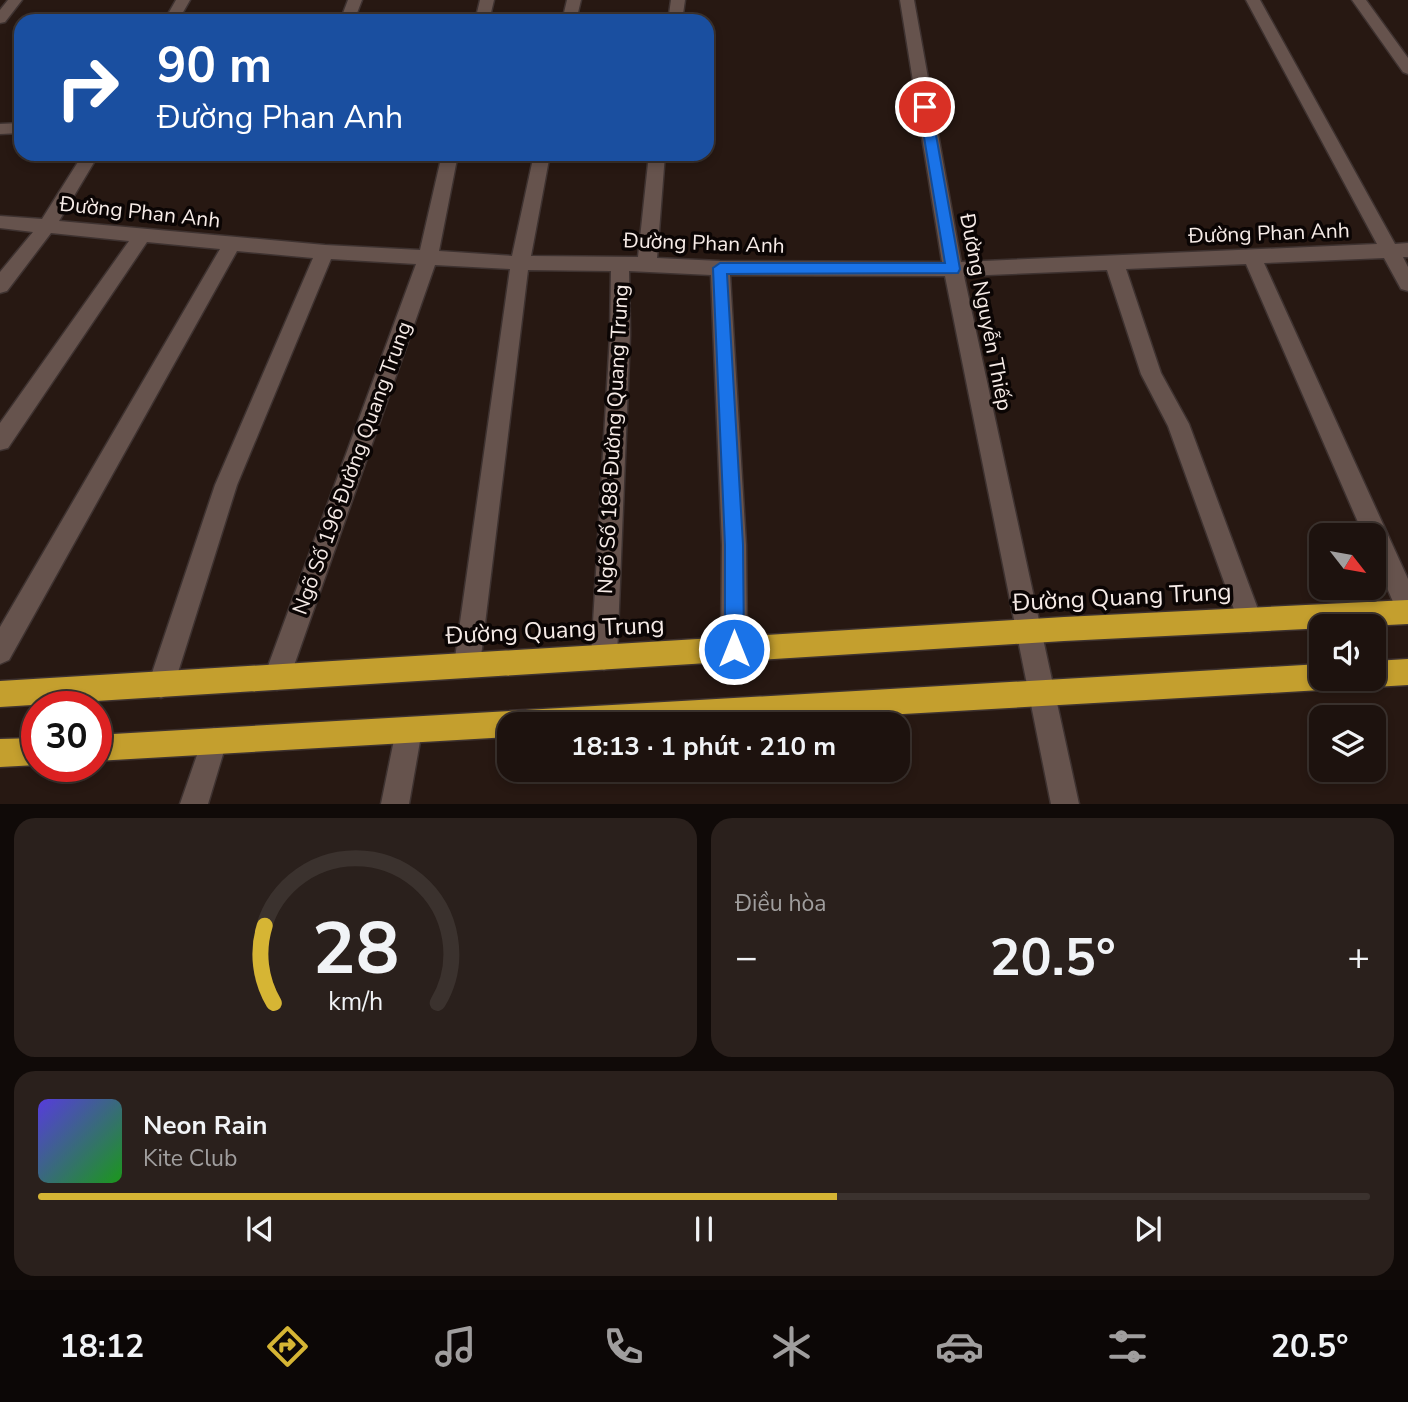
<!DOCTYPE html>
<html lang="vi">
<head>
<meta charset="utf-8">
<style>
	:root { --surface:#1d120e; --page:#2a201c; --text:#f1f3f6; --muted:#a09e9e; --line:#3b322e; --accent:#d6b534 }
	body { margin:0; font-family:"Nunito Sans",sans-serif; background:var(--page); color:var(--text); height:100vh; display:flex; flex-direction:column; font-size:26px; white-space:nowrap }
	* { box-sizing:border-box; margin:0 }
	p { font-size:23px; color:var(--muted) }
	.icon { flex:none; width:38px; height:38px; fill:none; stroke:currentColor; stroke-width:2; stroke-linecap:round; stroke-linejoin:round }
	.map { position:relative; height:804px; overflow:hidden }
	.details { display:flex; flex-direction:column; gap:14px; padding:14px; background:#100a08; flex:1 }
	.details>* { flex:none }
	.banner { position:absolute; left:14px; top:14px; width:700px; height:147px; border-radius:21px; box-shadow:0 4px 10px #0003,0 0 0 2px var(--line); background:#1a4fa0; color:#fff; overflow:hidden }
	.needle { width:46px; rotate:121deg }
	.buttons { position:absolute; left:1309px; top:523px; display:grid; gap:14px }
	.buttons a { display:grid; place-items:center; width:77px; height:77px; border-radius:14px; background:var(--surface); box-shadow:0 4px 10px #0003,0 0 0 2px var(--line); font-size:35px }
	.speed { position:absolute; left:21px; top:691px; display:flex; gap:14px; font-size:35px; font-weight:700; text-align:center }
	.speed>* { display:grid; place-content:center; width:91px; height:91px; border-radius:50%; background:var(--surface); box-shadow:0 4px 10px #0003,0 0 0 2px var(--line); line-height:1 }
	.speed .limit { border:10px solid #d22; background:#fff; color:#111 }
	.pin { position:absolute; display:grid; place-items:center; width:60px; height:60px; color:#fff; margin:-30px; border:4px solid #fff; border-radius:50%; box-shadow:0 2px 7px #0007 }
	.me { position:absolute; width:77px; margin:-38px; rotate:0deg; stroke-linejoin:round; filter:drop-shadow(0 0 5px #0008) }
	.turn { display:flex; align-items:center; gap:24px; height:147px; padding:0 28px; font-size:32px }
	.turn .icon { width:91px; height:91px; stroke-width:2.5 }
	.turn b { display:block; font-size:49px; line-height:60px }
	.big { font-size:52px; font-weight:700; line-height:1.1 }
	.details .card { flex:1; display:flex; flex-direction:column; justify-content:center; gap:10px; min-width:0; padding:0 24px; border-radius:21px; background:var(--page) }
	.details .dial { align-items:center; gap:0 }
	.dial svg { height:182px; overflow:visible; fill:none; stroke:var(--line); stroke-width:7; stroke-linecap:round; text-anchor:middle }
	.dial text { fill:var(--text); stroke:none }
	.song { display:flex; align-items:center; gap:21px }
	.cover { width:84px; height:84px; border-radius:10px; background:linear-gradient(135deg,hsl(250 70% 55%),hsl(120 70% 35%)) }
	.played { height:7px; border-radius:4px; background:linear-gradient(90deg,var(--accent) 60%,var(--line) 60%) }
	.keys { display:flex; justify-content:space-around; direction:ltr }
	.heat { display:flex; justify-content:space-between; align-items:center; font-size:38px; direction:ltr }
	.details .tiles { flex:1; display:grid; gap:14px; grid-template-columns:1fr 1fr }
	.card:last-child { grid-column:span 2 }
	.trip { position:absolute; left:497px; top:712px; width:413px; height:70px; border-radius:21px; background:var(--surface); box-shadow:0 4px 10px #0003,0 0 0 2px var(--line); font-weight:700; line-height:70px; text-align:center }
	.menu { display:flex; height:112px; justify-content:space-around; align-items:center; background:#0c0706; color:var(--muted) }
	.menu .icon { width:49px; height:49px }
	.menu .active { color:var(--accent) }
	.menu b { font-size:32px; color:var(--text) }
	.map>svg:first-child { display:block }
	.lines { fill:none; stroke-linecap:round; stroke-linejoin:round }
	.minor-casing { stroke:#3e3230; stroke-width:3 }
	.highway-casing { stroke:#3e3230; stroke-width:3 }
	.minor { fill:#66534d; fill-rule:evenodd }
	.highway { fill:#c49f2e; fill-rule:evenodd }
	.route { fill:#1a73e8; stroke:#114b97; stroke-width:2 }
	.labels { text-anchor:middle; stroke-width:7; stroke-linejoin:round; paint-order:stroke }
	.street-label { font-size:21px; fill:#f6ebe7; stroke:#0b0504 }
	.near-street-label { font-size:24px; fill:#f6ebe7; stroke:#0b0504 }
</style>
</head>
<body>
<div class="map">
<svg width="1408" height="804" viewBox="0 0 1408 804">
	<rect width="100%" height="100%" fill="#271812"/>
	<g class="lines">
		<g class="minor-casing">
			<path id="minor" d="M 8,0 L 22,0 L 5,22 L 0,23 L 0,10 Z
				M 176,0 L 190,0 L 178,21 L 164,21 Z
				M 348,0 L 362,0 L 354,21 L 340,21 Z
				M 480,0 L 494,0 L 489,21 L 475,21 Z
				M 567,0 L 581,0 L 576,21 L 562,21 Z
				M 671,0 L 685,0 L 682,21 L 668,21 Z
				M 900,0 L 914,0 L 961,262 L 1377,244 L 1246,0 L 1260,0 L 1395,244 L 1408,243 L 1408,257 L 1403,257 L 1408,267 L 1408,291 L 1401,289 L 1384,258 L 1264,263 L 1408,579 L 1408,619 L 1399,616 L 1374,557 L 1374,536 L 1364,536 L 1246,264 L 1126,269 L 1161,373 L 1189,424 L 1262,620 L 1259,629 L 1250,632 L 1241,629 L 1168,426 L 1141,374 L 1107,270 L 964,276 L 1079,804 L 1051,804 L 945,276 L 730,275 L 746,545 L 747,649 L 743,658 L 734,662 L 725,658 L 721,649 L 722,545 L 711,275 L 629,271 L 630,335 L 617,657 L 613,666 L 604,670 L 595,666 L 591,657 L 610,335 L 611,271 L 528,270 L 480,665 L 476,674 L 467,678 L 458,674 L 454,665 L 510,269 L 435,265 L 290,677 L 286,686 L 277,690 L 268,686 L 264,677 L 416,264 L 331,259 L 237,485 L 174,685 L 170,694 L 161,698 L 152,694 L 148,685 L 215,485 L 313,258 L 237,251 L 9,660 L 0,664 L 0,627 L 220,249 L 147,242 L 8,448 L 0,450 L 0,423 L 129,241 L 51,233 L 7,291 L 0,293 L 0,272 L 33,232 L 0,228 L 0,216 L 42,219 L 83,154 L 99,154 L 59,221 L 325,245 L 420,250 L 442,154 L 458,154 L 439,251 L 512,256 L 534,154 L 550,154 L 531,256 L 638,257 L 649,154 L 665,154 L 657,258 L 720,261 L 942,262 Z
				M 1352,0 L 1366,0 L 1408,58 L 1408,74 L 1403,72 Z
				M 21,123 L 21,133 L 0,134 L 0,124 Z
				M 409,717 L 418,721 L 422,730 L 409,804 L 381,804 L 396,730 L 400,721 Z
				M 214,728 L 223,732 L 227,741 L 208,804 L 180,804 L 205,732 Z"/>
		</g>
		<g class="highway-casing">
			<path id="highway" d="M 1408,600 L 1408,624 L 1064,641 L 0,707 L 0,681 L 1064,617 Z
				M 1408,659 L 1408,685 L 1374,687 L 1365,683 L 1363,679 L 1374,679 L 1374,661 Z
				M 1321,664 L 1321,679 L 1333,679 L 1330,686 L 1321,690 L 729,724 L 509,724 L 509,737 L 96,761 L 96,735 Z
				M 37,738 L 37,765 L 0,767 L 0,739 Z"/>
		</g>
		<use href="#minor" class="minor"/>
		<use href="#highway" class="highway"/>
	</g>
	<path class="route" d="M 925,104 L 931,107 L 960,269 L 958,273 L 727,274 L 743,545 L 744,649 L 741,656 L 734,659 L 728,656 L 725,649 L 725,545 L 713,268 L 720,263 L 945,263 L 919,107 Z"/>
	<g class="labels">
		<g class="street-label">
			<text transform="translate(140 212) rotate(6)" y="7">Đường Phan Anh</text>
			<text transform="translate(1269 233) rotate(-2)" y="7">Đường Phan Anh</text>
			<text transform="translate(704 243) rotate(2)" y="7">Đường Phan Anh</text>
			<text transform="translate(986 312) rotate(79)" y="7">Đường Nguyễn Thiếp</text>
			<text transform="translate(613 439) rotate(-87)" y="7">Ngõ Số 188 Đường Quang Trung</text>
			<text transform="translate(352 468) rotate(-70)" y="7">Ngõ Số 196 Đường Quang Trung</text>
		</g>
		<g class="near-street-label">
			<text transform="translate(1122 597) rotate(-3)" y="8">Đường Quang Trung</text>
			<text transform="translate(555 630) rotate(-3)" y="8">Đường Quang Trung</text>
		</g>
	</g>
</svg>
<div class="buttons">
<a><svg class="needle" viewBox="-14 -14 28 28"><path d="M0-13l5 13h-10z" fill="#e53935"/><path d="M0 13l5-13h-10z" fill="#a09e9e"/></svg></a>
<a><svg class="icon" aria-label="sound" viewBox="0 0 24 24"><path d="M4 9h4l5-4v14l-5-4H4zM17 9q2 3 0 6"/></svg></a>
<a><svg class="icon" aria-label="layers" viewBox="0 0 24 24"><path d="M12 4l9 5-9 5-9-5zM3 14l9 5 9-5"/></svg></a>
</div>
<div class="speed"><div class="limit">30</div></div>
<div class="pin" style="left:925px;top:107px;background:#d93025"><svg class="icon" aria-label="arrive" viewBox="0 0 24 24"><path d="M6 21V4h12l-3 4 3 4H6"/></svg></div>
<svg class="me" style="left:734px;top:649px" viewBox="-20 -20 40 40"><circle r="17" fill="#1a73e8" stroke="#fff" stroke-width="3"/><path d="M0-11L8 9 0 5-8 9z" fill="#fff"/></svg>
<div class="trip">18:13 · 1 phút · 210 m</div>
<div class="banner">
<div class="turn"><svg class="icon" aria-label="right" viewBox="0 0 24 24"><path d="M7 20v-9h11M14 6l5 5-5 5"/></svg><div><b>90 m</b>Đường Phan Anh</div></div>
</div>
</div>
<section class="details">
<div class="tiles">
<div class="card dial"><svg viewBox="0 0 100 80">
<path d="M14 69A42 42 0 1 1 86 69"/>
<path d="M14 69A42 42 0 0 1 10 35" stroke="#d6b534"/>
<text x="50" y="56" font-size="32" font-weight="700">28</text>
<text x="50" y="72" font-size="11">km/h</text>
</svg></div>
<div class="card"><p>Điều hòa</p>
<div class="heat"><a>−</a><b class="big">20.5°</b><a>+</a></div>
</div>
<div class="card">
<div class="song"><i class="cover"></i><div><b>Neon Rain</b><p>Kite Club</p></div></div>
<div class="played"></div>
<div class="keys"><svg class="icon" aria-label="previous" viewBox="0 0 24 24"><path d="M18 5L8 12l10 7zM5 5v14"/></svg><svg class="icon" aria-label="pause" viewBox="0 0 24 24"><path d="M8 5v14M16 5v14"/></svg><svg class="icon" aria-label="next" viewBox="0 0 24 24"><path d="M6 5l10 7-10 7zM19 5v14"/></svg></div>
</div>
</div>
</section>
<nav class="menu">
<b>18:12</b>
<svg class="icon active" aria-label="directions" viewBox="0 0 24 24"><path d="M12 3l9 9-9 9-9-9zM9 14v-3h6M13 9l2 2-2 2"/></svg>
<svg class="icon" aria-label="music" viewBox="0 0 24 24"><path d="M9 18V5l10-2v13"/><circle cx="6" cy="18" r="3"/><circle cx="16" cy="16" r="3"/></svg>
<svg class="icon" aria-label="phone" viewBox="0 0 24 24"><path d="M5 4h4l2 5-3 2q2 4 5 5l2-3 5 2v4C11 20 4 13 5 4z"/></svg>
<svg class="icon" aria-label="climate" viewBox="0 0 24 24"><path d="M12 3v18M4 7l16 10M4 17L20 7"/></svg>
<svg class="icon" aria-label="car" viewBox="0 0 24 24"><path d="M5 17H2v-5l4-1 3-4h7l3 4 3 1v5h-3M9 17h6M6 11h13"/><circle cx="7" cy="17" r="2"/><circle cx="17" cy="17" r="2"/></svg>
<svg class="icon" aria-label="filters" viewBox="0 0 24 24"><path d="M4 7h16M4 17h16"/><circle cx="9" cy="7" r="2"/><circle cx="15" cy="17" r="2"/></svg>
<b>20.5°</b>
</nav>
</body>
</html>
